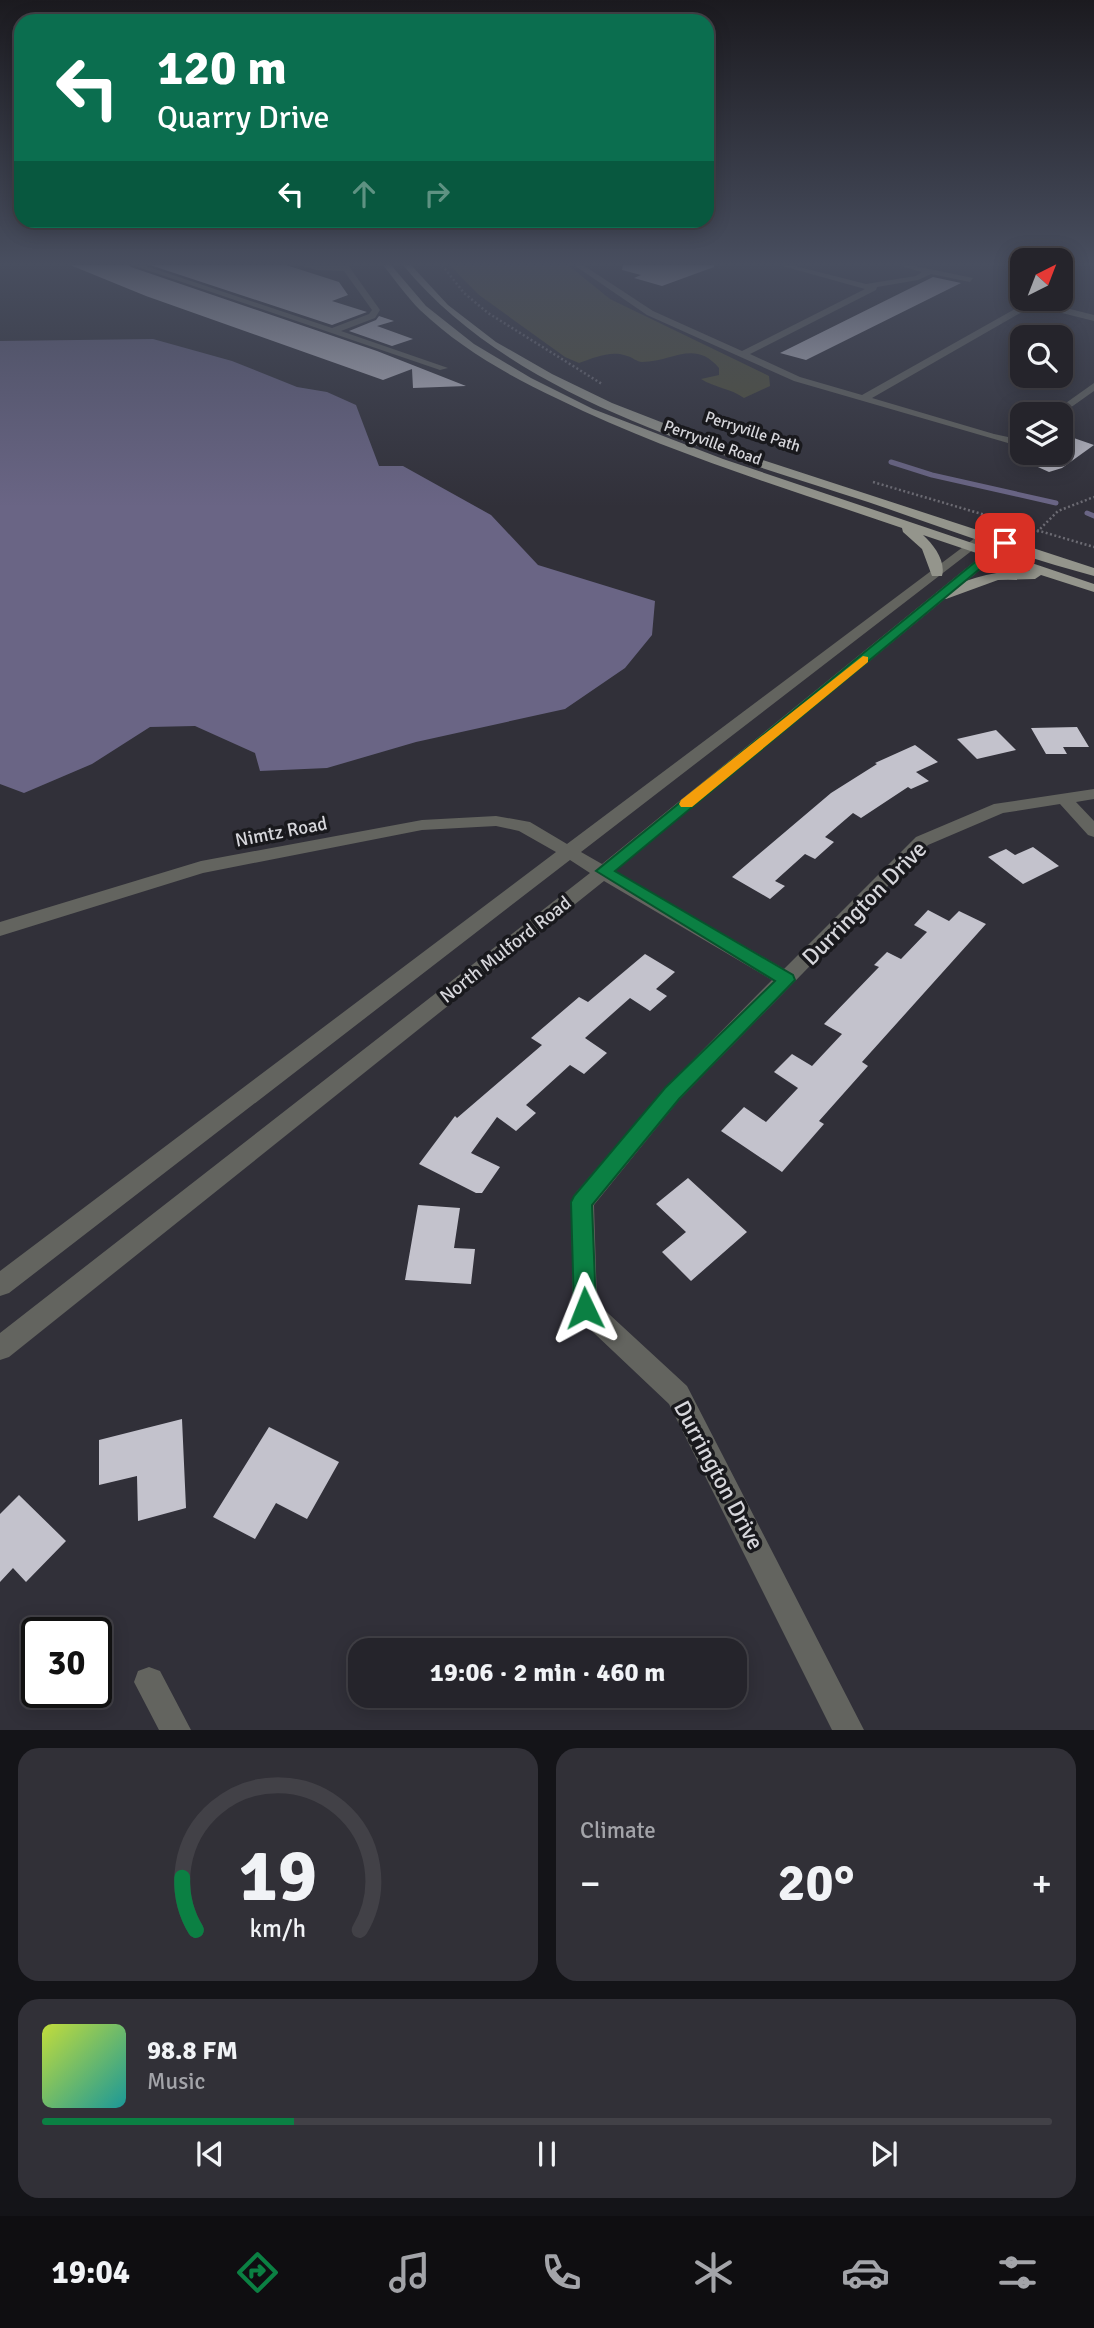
<!DOCTYPE html>
<html lang="en">
<head>
<meta charset="utf-8">
<style>
	:root { --surface:#25242b; --page:#313037; --text:#f1f3f6; --muted:#a3a4a9; --line:#424147; --accent:#0b8043 }
	body { margin:0; font-family:Signika,sans-serif; background:var(--page); color:var(--text); height:100vh; display:flex; flex-direction:column; font-size:26px; white-space:nowrap }
	* { box-sizing:border-box; margin:0 }
	p { font-size:23px; color:var(--muted) }
	.icon { flex:none; width:38px; height:38px; fill:none; stroke:currentColor; stroke-width:2; stroke-linecap:round; stroke-linejoin:round }
	.map { position:relative; height:1730px; overflow:hidden }
	.drawer { display:flex; flex-direction:column; gap:18px; padding:18px; background:#141418; flex:1 }
	.drawer>* { flex:none }
	.banner { position:absolute; left:14px; top:14px; width:700px; height:214px; border-radius:21px; box-shadow:0 4px 18px #0003,0 0 0 2px var(--line); background:#0b6e4f; color:#fff; overflow:hidden }
	.needle { width:46px; rotate:42deg }
	.tools { position:absolute; left:1010px; top:248px; display:grid; gap:14px }
	.tools a { display:grid; place-items:center; width:63px; height:63px; border-radius:14px; background:var(--surface); box-shadow:0 4px 18px #0003,0 0 0 2px var(--line); font-size:35px }
	.speed { position:absolute; left:21px; top:1617px; display:flex; gap:14px; font-size:35px; font-weight:700; text-align:center }
	.speed>* { display:grid; place-content:center; width:91px; height:91px; border-radius:50%; background:var(--surface); box-shadow:0 4px 18px #0003,0 0 0 2px var(--line); line-height:1 }
	.speed .limit { border:4px solid #111; border-radius:10px; background:#fff; color:#111 }
	.pin { position:absolute; display:grid; place-items:center; width:60px; height:60px; color:#fff; margin:-30px; border-radius:14px; box-shadow:0 4px 10px #0006 }
	.me { position:absolute; width:77px; margin:-38px; rotate:358deg; stroke-linejoin:round; filter:drop-shadow(0 0 5px #0008) }
	.turn { display:flex; align-items:center; gap:24px; height:147px; padding:0 28px; font-size:32px }
	.turn .icon { width:91px; height:91px; stroke-width:2.5 }
	.turn b { display:block; font-size:49px; line-height:60px }
	.lanes { display:flex; align-items:center; height:66px; padding:0 28px; background:#0003; justify-content:center; gap:35px; direction:ltr }
	.lanes .off { opacity:.35 }
	.big { font-size:52px; font-weight:700; line-height:1.1 }
	.drawer .widget { flex:1; display:flex; flex-direction:column; justify-content:center; gap:10px; min-width:0; padding:0 24px; border-radius:21px; background:var(--page) }
	.drawer .dial { align-items:center; gap:0 }
	.dial svg { height:182px; overflow:visible; fill:none; stroke:var(--line); stroke-width:7; stroke-linecap:round; text-anchor:middle }
	.dial text { fill:var(--text); stroke:none }
	.song { display:flex; align-items:center; gap:21px }
	.cover { width:84px; height:84px; border-radius:10px; background:linear-gradient(135deg,hsl(70 70% 55%),hsl(180 70% 35%)) }
	.played { height:7px; border-radius:4px; background:linear-gradient(90deg,var(--accent) 25%,var(--line) 25%) }
	.keys { display:flex; justify-content:space-around; direction:ltr }
	.heat { display:flex; justify-content:space-between; align-items:center; font-size:38px; direction:ltr }
	.drawer .tiles { flex:1; display:grid; gap:18px; grid-template-columns:1fr 1fr }
	.widget:last-child { grid-column:span 2 }
	.trip { position:absolute; left:348px; top:1638px; width:399px; height:70px; border-radius:21px; background:var(--surface); box-shadow:0 4px 18px #0003,0 0 0 2px var(--line); font-weight:700; line-height:70px; text-align:center }
	.menu { display:flex; height:112px; justify-content:space-around; align-items:center; background:#0f0e11; color:var(--muted) }
	.menu .icon { width:49px; height:49px }
	.menu .on { color:var(--accent) }
	.menu b { font-size:32px; color:var(--text) }
	.map>svg:first-child { display:block }
	.green { fill:#505039 }
	.water { fill:#6a6585 }
	.lines { fill:none; stroke-linecap:round; stroke-linejoin:round }
	.stream { stroke:#6a6585; stroke-width:5 }
	.building { fill:#c3c2cc }
	.path { stroke:#6c6b73; stroke-width:2.5; stroke-dasharray:2 2.5; stroke-linecap:butt }
	.minor { fill:#63645f; fill-rule:evenodd }
	.major { fill:#94958c; fill-rule:evenodd }
	.route { fill:#0b8043; stroke:#07532c; stroke-width:2 }
	.slow { fill:#f59e0b }
	.labels { text-anchor:middle; stroke-width:7; stroke-linejoin:round; paint-order:stroke }
	.far-street-label { font-size:16px; fill:#d6d6db; stroke:#19191d }
	.street-label { font-size:19px; fill:#d6d6db; stroke:#19191d }
	.near-street-label { font-size:23px; fill:#d6d6db; stroke:#19191d }
</style>
</head>
<body>
<div class="map">
<svg width="1094" height="1730" viewBox="0 0 1094 1730">
	<rect width="100%" height="100%" fill="#313039"/>
	<path class="green" d="M 449,265 L 568,265 L 610,299 L 769,376 L 770,386 L 744,398 C 730,388 715,388 701,379 L 719,375 L 719,368 C 694,339 673,362 642,362 C 637,362 632,357 627,356 C 611,350 594,358 579,363 L 565,357 L 479,295 Z"/>
	<path class="water" d="M 153,339 L 232,361 L 297,387 L 327,392 L 356,405 L 379,466 L 403,466 L 491,515 L 538,565 L 655,601 L 652,635 L 625,668 L 565,709 L 416,742 L 327,768 L 260,771 L 255,753 L 195,726 L 150,727 L 92,764 L 24,793 L 0,784 L 0,341 Z"/>
	<g class="lines">
		<path class="stream" d="M 891,462 L 932,475 L 1056,503
			M 1087,513 L 1094,516"/>
	</g>
	<path class="building" d="M 70,265 L 129,265 L 131,267 L 377,351 L 466,386 L 413,388 L 412,369 L 383,380 L 146,296 Z
		M 150,265 L 286,265 L 339,282 L 348,295 L 332,301 L 367,312 L 332,325 Z
		M 623,265 L 714,265 L 714,267 L 662,286 L 634,278 L 641,275 L 622,270 Z
		M 933,277 L 961,283 L 806,360 L 780,353 Z
		M 379,316 L 394,321 L 377,326 L 413,339 L 392,346 L 349,331 L 376,320 Z
		M 1068,436 L 1094,445 L 1062,468 L 1049,472 L 1029,463 L 1043,453 L 1060,453 L 1060,441 Z
		M 1077,727 L 1089,747 L 1063,747 L 1067,754 L 1046,754 L 1031,728 Z
		M 996,730 L 1016,750 L 977,759 L 957,739 Z
		M 915,745 L 938,762 L 916,772 L 929,781 L 911,789 L 908,787 L 861,818 L 853,813 L 825,837 L 834,842 L 815,859 L 805,854 L 775,881 L 785,886 L 770,899 L 732,877 L 831,793 L 877,764 L 875,763 Z
		M 1033,847 L 1059,866 L 1023,884 L 988,857 L 1006,849 L 1015,855 Z
		M 928,910 L 949,921 L 959,911 L 986,924 L 862,1062 L 868,1066 L 819,1121 L 824,1124 L 782,1172 L 721,1131 L 744,1107 L 766,1122 L 798,1088 L 774,1072 L 792,1054 L 812,1066 L 842,1034 L 824,1024 L 879,967 L 874,965 L 887,952 L 901,959 L 927,932 L 914,925 Z
		M 645,954 L 675,972 L 656,989 L 667,996 L 650,1011 L 630,998 L 585,1038 L 607,1053 L 584,1074 L 570,1065 L 526,1105 L 536,1113 L 516,1131 L 497,1117 L 471,1153 L 500,1167 L 482,1193 L 476,1193 L 419,1164 L 455,1116 L 457,1118 L 542,1045 L 531,1038 L 579,997 L 588,1002 Z
		M 688,1178 L 747,1232 L 691,1281 L 662,1252 L 686,1232 L 656,1204 Z
		M 418,1205 L 460,1208 L 454,1248 L 475,1249 L 471,1284 L 405,1280 Z
		M 182,1419 L 186,1508 L 138,1521 L 137,1476 L 99,1485 L 99,1440 Z
		M 269,1427 L 339,1462 L 307,1519 L 276,1503 L 255,1539 L 213,1517 Z
		M 19,1495 L 66,1541 L 26,1582 L 13,1568 L 0,1582 L 0,1514 Z"/>
	<g class="lines">
		<path class="path" d="M 442,265 L 464,293 L 488,313 L 602,384
			M 873,482 L 1094,547
			M 1037,532 L 1058,511 L 1094,497"/>
		<path class="minor" d="M 132,265 L 143,265 L 332,328 L 369,314 L 372,310 L 344,271 L 316,270 L 300,265 L 348,265 L 380,310 L 375,318 L 341,331 L 448,368 L 440,370 Z
			M 574,265 L 583,265 L 653,311 L 742,351 L 865,289 L 779,265 L 791,265 L 866,284 L 916,276 L 922,272 L 897,265 L 910,265 L 973,278 L 970,282 L 931,274 L 918,280 L 877,287 L 876,290 L 750,354 L 800,377 L 862,395 L 1024,304 L 1042,302 L 1094,315 L 1094,321 L 1042,308 L 1029,308 L 872,398 L 994,434 L 1008,437 L 1022,434 L 1022,440 L 1008,443 L 794,381 L 647,315 Z
			M 1094,383 L 1094,391 L 1060,415 L 1049,415 Z
			M 983,532 L 989,536 L 987,539 L 581,852 L 602,864 L 1001,540 L 1009,540 L 1009,546 L 615,871 L 784,969 L 916,837 L 994,804 L 1094,789 L 1094,799 L 1076,802 L 1094,821 L 1094,837 L 1088,835 L 1060,804 L 1003,813 L 928,845 L 679,1100 L 594,1205 L 597,1303 L 687,1386 L 864,1730 L 832,1730 L 669,1404 L 576,1316 L 573,1308 L 571,1202 L 574,1195 L 665,1088 L 772,980 L 604,881 L 9,1357 L 0,1360 L 0,1333 L 590,873 L 570,860 L 9,1293 L 0,1296 L 0,1271 L 556,852 L 519,831 L 496,826 L 422,830 L 203,873 L 0,936 L 0,922 L 201,861 L 422,820 L 496,816 L 530,822 L 567,844 Z
			M 149,1667 L 160,1671 L 191,1730 L 159,1730 L 134,1682 L 138,1671 Z"/>
		<path class="major" d="M 383,265 L 391,265 L 426,306 L 474,344 L 531,378 L 593,409 L 723,459 L 1094,584 L 1094,592 L 1041,575 L 1035,579 L 998,580 L 946,599 L 936,599 L 936,593 C 966,580 996,569 1030,571 L 923,535 C 934,545 946,561 942,576 L 932,576 L 922,549 L 903,532 L 902,528 C 786,488 668,453 558,399 C 509,376 460,348 420,310 C 407,297 395,280 383,265 Z
			M 403,265 L 411,265 L 448,305 L 496,342 L 552,374 L 612,403 L 738,452 L 1094,568 L 1094,576 C 1018,556 942,527 868,502 C 709,450 513,399 403,265 Z"/>
	</g>
	<linearGradient id="sky" x2="0" y2="1"><stop stop-color="#1b1a1f"/><stop offset="0.52" stop-color="#484e5f"/><stop offset="1" stop-color="#484e5f" stop-opacity="0"/></linearGradient>
	<rect width="1094" height="507" fill="url(#sky)"/>
	<path class="route" d="M 1001,541 L 1011,543 L 615,871 L 793,975 L 795,980 L 679,1099 L 592,1205 L 596,1308 L 593,1315 L 585,1318 L 577,1315 L 574,1308 L 571,1202 L 574,1196 L 665,1088 L 775,981 L 596,871 Z"/>
	<path class="slow" d="M 863,656 L 868,657 L 868,662 L 692,807 L 681,807 L 679,804 L 681,800 Z"/>
	<g class="labels">
		<g class="far-street-label">
			<text transform="translate(753 431) rotate(18)" y="6">Perryville Path</text>
			<text transform="translate(713 442) rotate(20)" y="6">Perryville Road</text>
		</g>
		<g class="street-label">
			<text transform="translate(281 831) rotate(-11)" y="7">Nimtz Road</text>
			<text transform="translate(505 949) rotate(-38)" y="7">North Mulford Road</text>
		</g>
		<g class="near-street-label">
			<text transform="translate(864 903) rotate(-45)" y="8">Durrington Drive</text>
			<text transform="translate(719 1475) rotate(62)" y="8">Durrington Drive</text>
		</g>
	</g>
</svg>
<div class="tools">
<a><svg class="needle" viewBox="-14 -14 28 28"><path d="M0-13l5 13h-10z" fill="#e53935"/><path d="M0 13l5-13h-10z" fill="#a3a4a9"/></svg></a>
<a><svg class="icon" aria-label="search" viewBox="0 0 24 24"><circle cx="10" cy="10" r="6"/><path d="M15 15l6 6"/></svg></a>
<a><svg class="icon" aria-label="layers" viewBox="0 0 24 24"><path d="M12 4l9 5-9 5-9-5zM3 14l9 5 9-5"/></svg></a>
</div>
<div class="speed"><div class="limit">30</div></div>
<div class="pin" style="left:1005px;top:543px;background:#d93025"><svg class="icon" aria-label="arrive" viewBox="0 0 24 24"><path d="M6 21V4h12l-3 4 3 4H6"/></svg></div>
<svg class="me" style="left:585px;top:1308px" viewBox="-20 -20 40 40"><path d="M0-17L14 15 0 8-14 15z" fill="#0b8043" stroke="#fff" stroke-width="4"/></svg>
<div class="trip">19:06 · 2 min · 460 m</div>
<div class="banner">
<div class="turn"><svg class="icon" aria-label="left" viewBox="0 0 24 24"><path d="M17 20v-9H6M10 6l-5 5 5 5"/></svg><div><b>120 m</b>Quarry Drive</div></div>
<div class="lanes"><svg class="icon" aria-label="left" viewBox="0 0 24 24"><path d="M17 20v-9H6M10 6l-5 5 5 5"/></svg><svg class="icon off" aria-label="ahead" viewBox="0 0 24 24"><path d="M12 20V5M6 11l6-6 6 6"/></svg><svg class="icon off" aria-label="right" viewBox="0 0 24 24"><path d="M7 20v-9h11M14 6l5 5-5 5"/></svg></div>
</div>
</div>
<section class="drawer">
<div class="tiles">
<div class="widget dial"><svg viewBox="0 0 100 80">
<path d="M14 69A42 42 0 1 1 86 69"/>
<path d="M14 69A42 42 0 0 1 8 46" stroke="#0b8043"/>
<text x="50" y="56" font-size="32" font-weight="700">19</text>
<text x="50" y="72" font-size="11">km/h</text>
</svg></div>
<div class="widget"><p>Climate</p>
<div class="heat"><a>−</a><b class="big">20°</b><a>+</a></div>
</div>
<div class="widget">
<div class="song"><i class="cover"></i><div><b>98.8 FM</b><p>Music</p></div></div>
<div class="played"></div>
<div class="keys"><svg class="icon" aria-label="previous" viewBox="0 0 24 24"><path d="M18 5L8 12l10 7zM5 5v14"/></svg><svg class="icon" aria-label="pause" viewBox="0 0 24 24"><path d="M8 5v14M16 5v14"/></svg><svg class="icon" aria-label="next" viewBox="0 0 24 24"><path d="M6 5l10 7-10 7zM19 5v14"/></svg></div>
</div>
</div>
</section>
<nav class="menu">
<b>19:04</b>
<svg class="icon on" aria-label="directions" viewBox="0 0 24 24"><path d="M12 3l9 9-9 9-9-9zM9 14v-3h6M13 9l2 2-2 2"/></svg>
<svg class="icon" aria-label="music" viewBox="0 0 24 24"><path d="M9 18V5l10-2v13"/><circle cx="6" cy="18" r="3"/><circle cx="16" cy="16" r="3"/></svg>
<svg class="icon" aria-label="phone" viewBox="0 0 24 24"><path d="M5 4h4l2 5-3 2q2 4 5 5l2-3 5 2v4C11 20 4 13 5 4z"/></svg>
<svg class="icon" aria-label="climate" viewBox="0 0 24 24"><path d="M12 3v18M4 7l16 10M4 17L20 7"/></svg>
<svg class="icon" aria-label="car" viewBox="0 0 24 24"><path d="M5 17H2v-5l4-1 3-4h7l3 4 3 1v5h-3M9 17h6M6 11h13"/><circle cx="7" cy="17" r="2"/><circle cx="17" cy="17" r="2"/></svg>
<svg class="icon" aria-label="filters" viewBox="0 0 24 24"><path d="M4 7h16M4 17h16"/><circle cx="9" cy="7" r="2"/><circle cx="15" cy="17" r="2"/></svg>
</nav>
</body>
</html>
